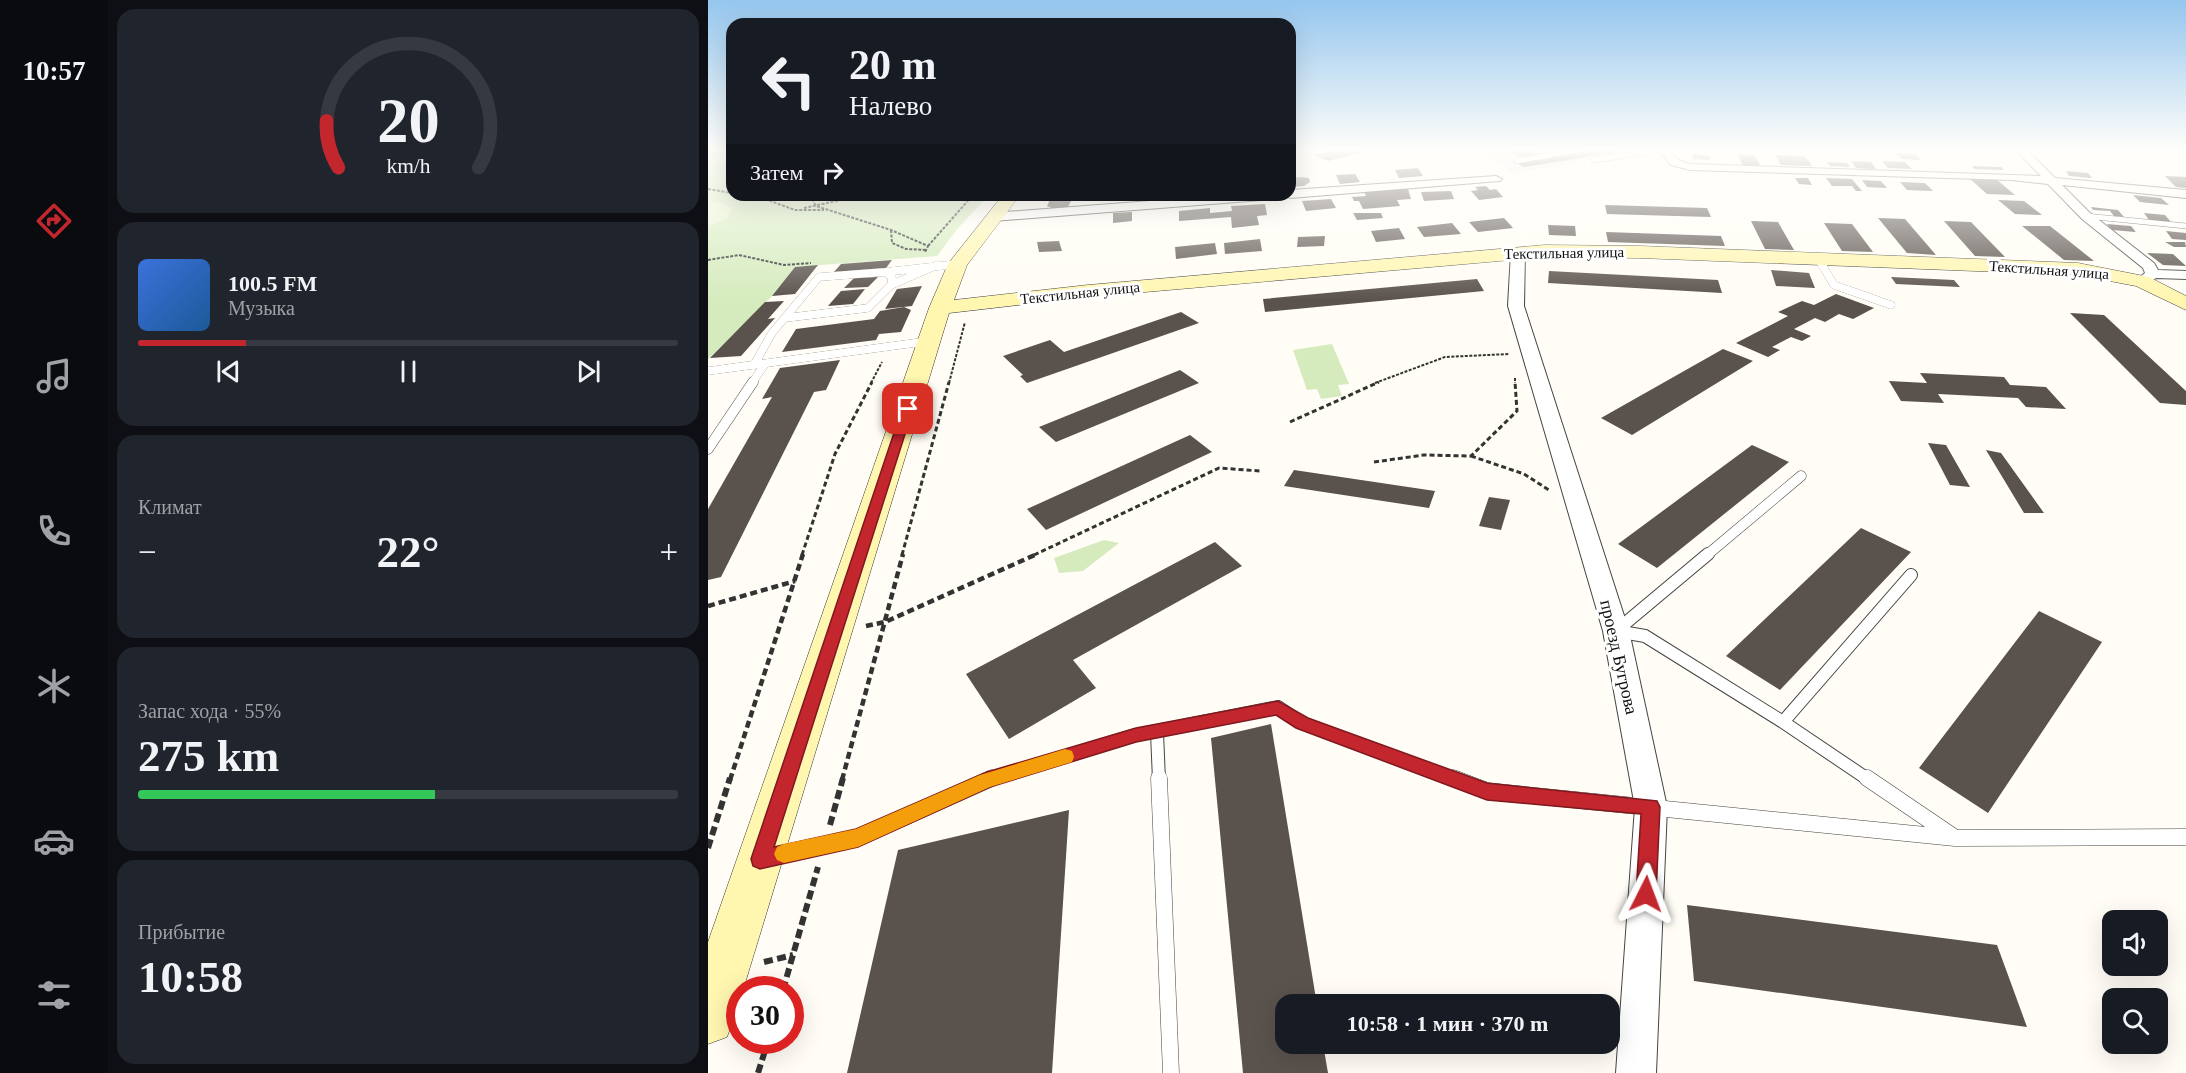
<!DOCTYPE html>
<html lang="ru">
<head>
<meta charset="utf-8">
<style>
	:root { --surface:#171b24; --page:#20242c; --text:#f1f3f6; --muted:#9ea1a6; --line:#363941; --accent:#c4262e }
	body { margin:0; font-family:"Times New Roman",serif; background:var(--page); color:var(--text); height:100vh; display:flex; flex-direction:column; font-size:22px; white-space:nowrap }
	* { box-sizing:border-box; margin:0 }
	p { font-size:20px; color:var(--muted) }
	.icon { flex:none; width:33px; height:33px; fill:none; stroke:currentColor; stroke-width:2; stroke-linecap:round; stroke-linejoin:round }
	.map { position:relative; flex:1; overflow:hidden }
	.sheet { display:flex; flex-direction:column; gap:9px; padding:9px; background:#0d0f14; width:600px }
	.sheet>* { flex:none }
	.top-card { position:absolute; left:18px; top:18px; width:570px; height:183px; border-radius:18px; box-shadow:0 6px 24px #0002; background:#171b24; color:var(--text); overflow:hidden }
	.fabs { position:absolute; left:1394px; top:910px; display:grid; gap:12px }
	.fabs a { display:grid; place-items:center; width:66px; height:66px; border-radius:12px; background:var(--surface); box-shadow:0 6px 24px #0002; font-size:30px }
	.speed { position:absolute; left:18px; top:976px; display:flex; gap:12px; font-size:30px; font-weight:700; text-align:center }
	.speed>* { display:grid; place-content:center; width:78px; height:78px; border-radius:50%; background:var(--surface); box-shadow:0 6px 24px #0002; line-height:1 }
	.speed .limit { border:9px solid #d22; background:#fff; color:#111 }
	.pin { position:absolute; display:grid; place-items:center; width:51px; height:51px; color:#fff; margin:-26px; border-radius:12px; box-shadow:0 3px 9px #0006 }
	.me { position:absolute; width:66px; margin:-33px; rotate:3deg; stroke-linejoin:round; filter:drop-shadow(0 0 4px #0008) }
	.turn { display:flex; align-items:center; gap:21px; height:126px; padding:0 24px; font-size:27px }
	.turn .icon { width:78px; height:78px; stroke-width:2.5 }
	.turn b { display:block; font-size:42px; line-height:51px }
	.then { display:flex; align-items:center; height:57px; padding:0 24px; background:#0003; gap:12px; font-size:22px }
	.big { font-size:45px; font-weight:600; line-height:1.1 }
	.sheet .card { flex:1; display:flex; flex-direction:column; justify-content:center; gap:9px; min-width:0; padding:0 21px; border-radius:18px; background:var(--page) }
	.sheet .dial { align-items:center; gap:0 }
	.dial svg { height:156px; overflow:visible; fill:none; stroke:var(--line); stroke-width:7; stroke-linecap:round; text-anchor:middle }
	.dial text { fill:var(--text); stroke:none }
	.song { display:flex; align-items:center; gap:18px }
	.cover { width:72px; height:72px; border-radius:9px; background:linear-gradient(135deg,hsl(220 70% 55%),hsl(210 70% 35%)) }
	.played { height:6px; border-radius:3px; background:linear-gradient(90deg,var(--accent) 20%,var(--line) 20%) }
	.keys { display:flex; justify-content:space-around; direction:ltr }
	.heat { display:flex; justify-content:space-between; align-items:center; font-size:33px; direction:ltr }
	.charge { height:9px; border-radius:4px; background:linear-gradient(90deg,#34c759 55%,var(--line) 0) }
	.trip { position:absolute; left:567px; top:994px; width:345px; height:60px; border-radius:18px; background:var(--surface); box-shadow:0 6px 24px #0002; font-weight:600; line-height:60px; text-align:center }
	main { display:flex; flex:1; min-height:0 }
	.dock { display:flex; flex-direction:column; width:108px; justify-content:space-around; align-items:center; background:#090b0e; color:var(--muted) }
	.dock .icon { width:42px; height:42px }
	.dock .selected { color:var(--accent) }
	.dock b { font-size:27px; color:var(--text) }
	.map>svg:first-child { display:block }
	.industrial { fill:#eee6ef }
	.green { fill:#d5ebbd }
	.pitch { fill:#e6f2cf }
	.building { fill:#5a524d }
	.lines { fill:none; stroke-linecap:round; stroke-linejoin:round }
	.lane-far4-casing { stroke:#444; stroke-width:6 }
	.lane-far3-casing { stroke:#444; stroke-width:8 }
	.lane-far2-casing { stroke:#444; stroke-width:11 }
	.lane-far1-casing { stroke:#444; stroke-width:14 }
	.lane-casing { stroke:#444; stroke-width:17 }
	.street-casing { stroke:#444; stroke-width:2 }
	.secondary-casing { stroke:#333; stroke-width:1 }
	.path-far3 { stroke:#333; stroke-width:2; stroke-dasharray:3 1.5; stroke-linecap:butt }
	.path-far2 { stroke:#333; stroke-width:3; stroke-dasharray:5 3; stroke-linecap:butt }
	.path-far1 { stroke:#333; stroke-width:4.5; stroke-dasharray:7 4; stroke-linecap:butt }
	.path { stroke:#333; stroke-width:6; stroke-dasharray:9 4.5; stroke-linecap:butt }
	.lane-far4 { stroke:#fff; stroke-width:5 }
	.lane-far3 { stroke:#fff; stroke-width:8 }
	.lane-far2 { stroke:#fff; stroke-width:10 }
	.lane-far1 { stroke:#fff; stroke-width:12 }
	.lane { stroke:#fff; stroke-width:16 }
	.street { fill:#fff; fill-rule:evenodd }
	.secondary { fill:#fff6b0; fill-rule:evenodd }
	.route { fill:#c4262e; stroke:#7f191e; stroke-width:1.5 }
	.slow { fill:#f59e0b }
	.labels { text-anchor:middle; stroke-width:6; stroke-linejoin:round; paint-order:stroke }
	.far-street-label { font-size:15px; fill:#111; stroke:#fff }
	.street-label { font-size:18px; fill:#111; stroke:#fff }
</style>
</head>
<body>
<main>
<nav class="dock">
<b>10:57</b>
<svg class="icon selected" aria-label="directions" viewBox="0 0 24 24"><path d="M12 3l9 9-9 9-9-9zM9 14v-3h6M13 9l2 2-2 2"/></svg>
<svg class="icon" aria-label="music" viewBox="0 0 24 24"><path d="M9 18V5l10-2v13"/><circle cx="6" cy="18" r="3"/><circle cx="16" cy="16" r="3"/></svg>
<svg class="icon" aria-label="phone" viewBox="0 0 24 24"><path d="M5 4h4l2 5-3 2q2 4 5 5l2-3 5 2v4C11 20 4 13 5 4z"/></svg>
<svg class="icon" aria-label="climate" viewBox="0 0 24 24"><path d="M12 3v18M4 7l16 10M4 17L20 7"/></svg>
<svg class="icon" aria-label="car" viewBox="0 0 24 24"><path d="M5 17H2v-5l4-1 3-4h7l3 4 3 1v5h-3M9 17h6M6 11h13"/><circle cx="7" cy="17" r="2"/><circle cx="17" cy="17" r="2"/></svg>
<svg class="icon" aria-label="filters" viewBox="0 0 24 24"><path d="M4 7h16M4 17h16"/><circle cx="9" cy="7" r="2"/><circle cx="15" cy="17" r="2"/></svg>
</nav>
<section class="sheet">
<div class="card dial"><svg viewBox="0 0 100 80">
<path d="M14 69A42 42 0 1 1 86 69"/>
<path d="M14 69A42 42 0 0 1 8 45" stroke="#c4262e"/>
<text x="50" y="56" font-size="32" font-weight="700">20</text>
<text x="50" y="72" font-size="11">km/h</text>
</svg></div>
<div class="card">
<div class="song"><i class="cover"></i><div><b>100.5 FM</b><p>Музыка</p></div></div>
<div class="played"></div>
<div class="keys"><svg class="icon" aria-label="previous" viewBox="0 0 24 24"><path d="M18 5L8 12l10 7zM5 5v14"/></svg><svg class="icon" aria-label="pause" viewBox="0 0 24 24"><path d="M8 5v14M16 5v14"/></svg><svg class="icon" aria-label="next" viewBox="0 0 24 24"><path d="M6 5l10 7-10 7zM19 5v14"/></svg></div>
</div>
<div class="card"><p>Климат</p>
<div class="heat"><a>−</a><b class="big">22°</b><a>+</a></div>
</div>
<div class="card"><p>Запас хода · 55%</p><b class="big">275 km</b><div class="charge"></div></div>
<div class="card"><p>Прибытие</p><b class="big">10:58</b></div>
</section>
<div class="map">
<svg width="1478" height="1073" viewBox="0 0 1478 1073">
	<rect width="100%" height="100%" fill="#fffdf5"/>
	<path class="industrial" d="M 767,150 L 941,150 L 805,173 Z"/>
	<path class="green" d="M 0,150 L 24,150 L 24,195 L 281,195 L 250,228 L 229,256 L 87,267 L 64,296 L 0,359 Z
		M 624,344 L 641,384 L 630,385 L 634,396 L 613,399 L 609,389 L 599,390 L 585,350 Z
		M 396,540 L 411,543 L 375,571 L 351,573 L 346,558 Z"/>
	<path class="pitch" d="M 0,201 L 15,203 L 24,208 L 19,218 L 0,227 Z"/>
	<path class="building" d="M 625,150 L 659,150 L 659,151 L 620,161 L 606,155 Z
		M 797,150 L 824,150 L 835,155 L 814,158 Z
		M 881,150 L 916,151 L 816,167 L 809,163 Z
		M 984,153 L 1001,156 L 1002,160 L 985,159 Z
		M 1188,153 L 1207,154 L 1213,160 L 1194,159 Z
		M 1029,154 L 1046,155 L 1053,166 L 1035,166 Z
		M 1067,155 L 1097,156 L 1104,166 L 1073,165 Z
		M 1143,161 L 1163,162 L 1168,169 L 1148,168 Z
		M 1174,161 L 1197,162 L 1204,169 L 1180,168 Z
		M 1119,162 L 1139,163 L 1142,167 L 1122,166 Z
		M 1264,166 L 1293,167 L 1296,170 L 1267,169 Z
		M 710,168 L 715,176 L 691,178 L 687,170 Z
		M 1358,171 L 1380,173 L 1384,178 L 1361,176 Z
		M 647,174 L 652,182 L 632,184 L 628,175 Z
		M 1457,176 L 1478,177 L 1478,188 L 1468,187 Z
		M 594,177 L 601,178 L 602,182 L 596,186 L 582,187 L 582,178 Z
		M 1087,178 L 1100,178 L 1104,185 L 1091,184 Z
		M 1118,178 L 1144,179 L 1154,191 L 1148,191 L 1144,186 L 1124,186 Z
		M 1261,178 L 1288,179 L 1307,195 L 1279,194 Z
		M 1154,180 L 1173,181 L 1179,188 L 1159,187 Z
		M 1192,182 L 1217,183 L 1225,191 L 1199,190 Z
		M 778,186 L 782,190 L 788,189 L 795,197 L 771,200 L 763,191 L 770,190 L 767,187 Z
		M 700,189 L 703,199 L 689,200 L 692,206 L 655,209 L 651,201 L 646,201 L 644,197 L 658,196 L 656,192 Z
		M 743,191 L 746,199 L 716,201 L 713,192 Z
		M 344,195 L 376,195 L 375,199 L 364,199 L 360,207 L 344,208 L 339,206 Z
		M 1425,195 L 1453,198 L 1461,205 L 1432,202 Z
		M 623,199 L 628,208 L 598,211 L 594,201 Z
		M 1290,200 L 1316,201 L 1334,215 L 1307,214 Z
		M 557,204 L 559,215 L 549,216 L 551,225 L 524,228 L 523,217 L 471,221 L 471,211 L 502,208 L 502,213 L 524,211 L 523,206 Z
		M 897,205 L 999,208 L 1003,217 L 899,214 Z
		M 1383,207 L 1410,210 L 1416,217 L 1406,216 L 1402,211 L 1385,210 Z
		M 424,212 L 424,221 L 405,223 L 405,213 Z
		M 645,213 L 673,213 L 675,218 L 649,220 Z
		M 1436,213 L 1457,215 L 1463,222 L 1441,220 Z
		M 796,218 L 805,228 L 770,232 L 761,222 Z
		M 1170,218 L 1197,219 L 1228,255 L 1199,253 Z
		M 1043,221 L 1070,222 L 1086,250 L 1057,249 Z
		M 1236,221 L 1263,222 L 1297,257 L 1267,256 Z
		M 744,223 L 753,234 L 716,237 L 709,227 Z
		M 1116,223 L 1144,224 L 1165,252 L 1134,251 Z
		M 1399,224 L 1423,226 L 1428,232 L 1404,230 Z
		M 840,225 L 867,226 L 868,236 L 841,235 Z
		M 1314,226 L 1342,226 L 1386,261 L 1356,260 Z
		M 691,228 L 697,239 L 668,242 L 663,231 Z
		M 1458,231 L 1478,233 L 1478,240 L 1464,239 Z
		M 898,232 L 1013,236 L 1017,246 L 900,242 Z
		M 617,236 L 616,246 L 589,247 L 590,237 Z
		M 552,239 L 554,251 L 517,254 L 516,243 Z
		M 351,241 L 354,251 L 331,252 L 329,242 Z
		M 1457,242 L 1477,242 L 1478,247 L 1466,247 Z
		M 507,243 L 509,254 L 468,259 L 467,247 Z
		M 1439,253 L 1465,254 L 1478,266 L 1455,265 Z
		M 184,260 L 178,268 L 126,272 L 133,264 Z
		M 110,265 L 87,294 L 64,296 L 87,267 Z
		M 1063,270 L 1101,273 L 1107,288 L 1068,286 Z
		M 841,271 L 1010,280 L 1014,293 L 840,283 Z
		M 170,277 L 160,287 L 136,288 L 146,278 Z
		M 1183,277 L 1246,280 L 1252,287 L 1188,284 Z
		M 769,279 L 776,291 L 557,312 L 555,299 Z
		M 214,286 L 204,306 L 177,309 L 189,289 Z
		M 157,289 L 145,304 L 120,306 L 133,291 Z
		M 1128,294 L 1166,308 L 1145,319 L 1131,314 L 1117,322 L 1107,318 L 1086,329 L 1103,336 L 1094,341 L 1083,337 L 1064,347 L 1072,350 L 1060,357 L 1028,343 L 1080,316 L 1070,312 L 1094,301 L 1106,305 Z
		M 76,301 L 60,319 L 67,318 L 33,356 L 2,358 L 57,302 Z
		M 196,307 L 203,310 L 193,332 L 171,334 L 168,340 L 74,352 L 88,329 L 166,319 L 172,311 Z
		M 473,312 L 491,323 L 319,383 L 312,376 L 315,375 L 295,356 L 342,340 L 356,352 Z
		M 1362,313 L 1396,315 L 1478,391 L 1478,405 L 1452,403 Z
		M 1015,349 L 1045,361 L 924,435 L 893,418 Z
		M 132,360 L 118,390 L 106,392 L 13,577 L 0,580 L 0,509 L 64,397 L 54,399 L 72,368 Z
		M 472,370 L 491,383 L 348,442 L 331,427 Z
		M 1212,373 L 1296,377 L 1302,385 L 1338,387 L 1358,409 L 1318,407 L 1310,398 L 1230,394 L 1236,403 L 1193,401 L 1181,381 L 1219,383 Z
		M 482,435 L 504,452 L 338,530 L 319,509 Z
		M 1220,443 L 1238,445 L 1262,487 L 1242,485 Z
		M 1044,445 L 1081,462 L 949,568 L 910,544 Z
		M 1278,450 L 1293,453 L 1336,513 L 1316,513 Z
		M 586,470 L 727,491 L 721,508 L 576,486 Z
		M 781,497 L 802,500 L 793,530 L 771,526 Z
		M 1153,528 L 1203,552 L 1072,690 L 1018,656 Z
		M 507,542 L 534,566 L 365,660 L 388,688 L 301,739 L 258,674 Z
		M 1331,611 L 1394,642 L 1280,813 L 1211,768 Z
		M 563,724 L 609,1005 L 578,1005 L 578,1044 L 615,1044 L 620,1073 L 535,1073 L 503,738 Z
		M 361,810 L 344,1073 L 139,1073 L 190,850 Z
		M 979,905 L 1289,945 L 1319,1027 L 986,981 Z"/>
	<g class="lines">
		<g class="lane-far4-casing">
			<path id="lane-far4" d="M 886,160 L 954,150
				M 809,161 L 871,150
				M 1378,216 L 1478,226"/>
		</g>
		<g class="lane-far3-casing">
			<path id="lane-far3" d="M 1110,258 L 1126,285 L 1183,305
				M 177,272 L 250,264
				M 77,318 L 160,308 L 183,285 L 229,265
				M 46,365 L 64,333 L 111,277 L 177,272 L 184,277 L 183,285
				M 0,371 L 221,341
				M 44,383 L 57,364"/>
		</g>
		<g class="lane-far2-casing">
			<path id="lane-far2" d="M 0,449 L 45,382
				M 999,555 L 1093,476"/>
		</g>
		<g class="lane-far1-casing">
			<path id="lane-far1" d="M 908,631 L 937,636 L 1075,722 L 1161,780
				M 908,631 L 1000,554
				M 1075,722 L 1203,575
				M 449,733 L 451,780
				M 279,780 L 428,735 L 570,707 L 594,723 L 749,780"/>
		</g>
		<g class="lane-casing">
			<path id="lane" d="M 451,778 L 463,1073
				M 745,778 L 779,791 L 1247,838 L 1478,837
				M 1159,778 L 1246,837
				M 63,857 L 150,838 L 284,778"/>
		</g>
		<g class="street-casing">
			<path id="street" d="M 951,150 L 961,150 L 970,160 L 982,164 L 1333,176 L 1308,150 L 1319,150 L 1347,178 L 1478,190 L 1478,198 L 1354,185 L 1382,213 L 1446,263 L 1450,270 L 1478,271 L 1478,279 L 1448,278 L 1439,284 L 1429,284 L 1427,281 L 1437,273 L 1435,268 L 1374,219 L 1340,184 L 1304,180 L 982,170 L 963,165 Z
				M 788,176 L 794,179 L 792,181 L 582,198 L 577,195 L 582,195 L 582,190 Z
				M 521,195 L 573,195 L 567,199 L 285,221 L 279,217 L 285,213 Z
				M 810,248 L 817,252 L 816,306 L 921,631 L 959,807 L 948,1073 L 908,1073 L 927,807 L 895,631 L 800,306 L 803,252 Z"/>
		</g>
		<g class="secondary-casing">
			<path id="secondary" d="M 295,195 L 312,195 L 259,265 L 246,300 L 380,285 L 837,245 L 932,246 L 1370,263 L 1441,277 L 1478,296 L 1478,310 L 1428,286 L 1370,275 L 932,258 L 837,257 L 380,297 L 241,313 L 35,990 L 32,990 L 32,1001 L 19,1037 L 0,1044 L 0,942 L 221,308 L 240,264 Z"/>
		</g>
		<path class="path-far3" d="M 0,154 L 17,150
			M 0,189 L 24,193
			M 35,195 L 57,199 L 87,210 L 116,210
			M 102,195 L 108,206 L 183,230 L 220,246 L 217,252
			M 96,208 L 156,195
			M 183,230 L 184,243 L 198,249 L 219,250
			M 220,246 L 265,195
			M 0,260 L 31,255 L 76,265 L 103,263
			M 807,378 L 807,383
			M 163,383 L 174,362
			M 241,383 L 257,322
			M 667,383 L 737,357 L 801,354"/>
		<path class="path-far2" d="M 582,422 L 671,382
			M 763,456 L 816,474 L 841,490
			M 666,462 L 716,455 L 763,456 L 809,411 L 807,382
			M 94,555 L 127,454 L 164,382
			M 194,555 L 241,382
			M 326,555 L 511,468 L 552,471"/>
		<path class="path-far1" d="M 0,606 L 87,581
			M 158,626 L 177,622 L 329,554
			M 22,780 L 95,554
			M 134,780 L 195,554"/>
		<path class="path" d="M 122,825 L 135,778
			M 0,848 L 22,778
			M 56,962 L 85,955
			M 75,990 L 110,867
			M 50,1073 L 60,1041"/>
		<use href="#lane-far4" class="lane-far4"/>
		<use href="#lane-far3" class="lane-far3"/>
		<use href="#lane-far2" class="lane-far2"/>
		<use href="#lane-far1" class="lane-far1"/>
		<use href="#lane" class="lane"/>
		<use href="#street" class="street"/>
		<use href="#secondary" class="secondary"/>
	</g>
	<linearGradient id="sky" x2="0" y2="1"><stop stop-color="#95c6ee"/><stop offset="0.5" stop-color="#fffefa"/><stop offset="1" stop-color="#fffefa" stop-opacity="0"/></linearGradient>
	<rect width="1478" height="300" fill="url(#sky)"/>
	<path class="route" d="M 200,405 L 205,409 L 66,847 L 148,829 L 279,772 L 428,728 L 570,701 L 600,718 L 779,783 L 949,801 L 952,807 L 948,894 L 945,901 L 938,904 L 931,901 L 928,894 L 933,814 L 779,800 L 588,728 L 568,715 L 428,742 L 282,787 L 150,847 L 52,869 L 45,866 L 43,859 L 194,409 Z"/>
	<path class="slow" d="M 357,749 L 364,751 L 366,757 L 364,762 L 282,787 L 150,847 L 76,863 L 69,860 L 66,854 L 69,847 L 76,844 L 148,829 L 272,775 Z"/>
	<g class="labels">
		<g class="far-street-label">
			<text transform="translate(856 253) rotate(-1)" y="5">Текстильная улица</text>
			<text transform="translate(1341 270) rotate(4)" y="5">Текстильная улица</text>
			<text transform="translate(372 293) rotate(-6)" y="5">Текстильная улица</text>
		</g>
		<g class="street-label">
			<text transform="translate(911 657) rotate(77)" y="6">проезд Бугрова</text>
		</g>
	</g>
</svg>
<div class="fabs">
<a><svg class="icon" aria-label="sound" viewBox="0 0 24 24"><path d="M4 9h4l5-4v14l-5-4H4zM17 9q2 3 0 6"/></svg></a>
<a><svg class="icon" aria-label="search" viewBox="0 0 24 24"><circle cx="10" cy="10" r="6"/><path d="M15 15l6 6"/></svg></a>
</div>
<div class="speed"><div class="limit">30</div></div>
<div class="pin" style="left:200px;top:409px;background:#d93025"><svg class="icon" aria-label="arrive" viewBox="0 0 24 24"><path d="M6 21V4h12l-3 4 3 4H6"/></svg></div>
<svg class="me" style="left:938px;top:894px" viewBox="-20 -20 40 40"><path d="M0-17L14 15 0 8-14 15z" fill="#c4262e" stroke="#fff" stroke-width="4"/></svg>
<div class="trip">10:58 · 1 мин · 370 m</div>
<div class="top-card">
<div class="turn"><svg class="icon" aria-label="left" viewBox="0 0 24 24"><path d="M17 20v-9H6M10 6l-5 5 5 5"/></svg><div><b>20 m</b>Налево</div></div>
<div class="then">Затем<svg class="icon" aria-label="right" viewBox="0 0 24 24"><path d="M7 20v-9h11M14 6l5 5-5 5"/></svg></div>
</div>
</div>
</main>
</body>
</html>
